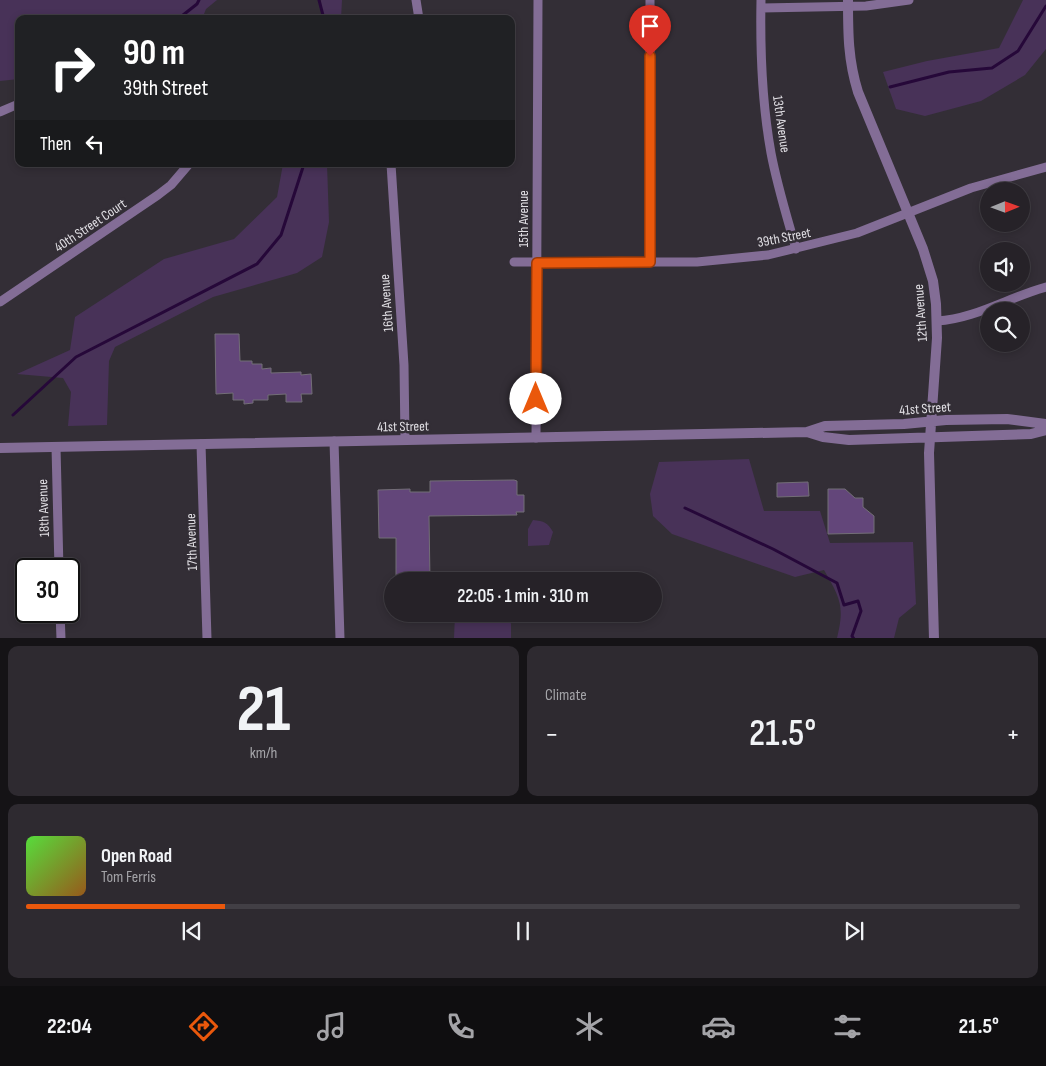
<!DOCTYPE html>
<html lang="en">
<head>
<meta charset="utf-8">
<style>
	:root { --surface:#262228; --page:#2e2a30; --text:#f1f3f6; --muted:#a4a4a8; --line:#423f45; --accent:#ea580c }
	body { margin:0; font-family:"Sofia Sans Condensed",sans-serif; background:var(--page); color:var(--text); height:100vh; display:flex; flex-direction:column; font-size:19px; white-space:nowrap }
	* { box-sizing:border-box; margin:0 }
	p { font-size:16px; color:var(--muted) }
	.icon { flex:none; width:28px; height:28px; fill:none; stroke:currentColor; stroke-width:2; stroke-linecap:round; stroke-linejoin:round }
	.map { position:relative; height:638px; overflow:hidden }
	.details { display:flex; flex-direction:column; gap:8px; padding:8px; background:#151316; flex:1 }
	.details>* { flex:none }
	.guide { position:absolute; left:15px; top:15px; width:500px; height:152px; border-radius:10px; box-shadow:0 2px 8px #0003,0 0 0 1px var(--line); background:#202124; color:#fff; overflow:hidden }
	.needle { width:32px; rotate:89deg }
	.tools { position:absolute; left:980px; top:182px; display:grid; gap:10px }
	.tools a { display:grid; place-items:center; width:50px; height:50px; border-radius:50%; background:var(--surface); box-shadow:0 2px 8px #0003,0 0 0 1px var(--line); font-size:25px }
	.speed { position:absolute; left:15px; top:558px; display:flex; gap:10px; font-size:25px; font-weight:700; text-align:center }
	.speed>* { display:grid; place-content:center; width:65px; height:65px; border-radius:50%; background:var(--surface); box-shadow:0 2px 8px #0003,0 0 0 1px var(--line); line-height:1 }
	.speed .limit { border:2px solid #111; border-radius:8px; background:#fff; color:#111 }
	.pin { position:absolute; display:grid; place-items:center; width:42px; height:42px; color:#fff; margin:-51px -21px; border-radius:50% 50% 50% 0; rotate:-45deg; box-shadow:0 0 5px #0007 }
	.pin .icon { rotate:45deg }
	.me { position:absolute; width:55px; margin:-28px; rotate:0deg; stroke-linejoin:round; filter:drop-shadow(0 0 4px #0008) }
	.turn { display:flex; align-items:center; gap:18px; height:105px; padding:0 25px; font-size:22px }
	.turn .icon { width:65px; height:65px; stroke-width:2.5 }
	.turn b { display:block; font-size:35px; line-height:42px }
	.then { display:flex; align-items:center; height:48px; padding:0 25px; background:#0003; gap:10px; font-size:19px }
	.big { font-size:38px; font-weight:600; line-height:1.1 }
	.details .card { flex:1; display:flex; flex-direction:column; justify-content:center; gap:8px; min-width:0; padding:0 18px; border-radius:10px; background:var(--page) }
	.details .dial { align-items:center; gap:0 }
	.dial b { font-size:65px; line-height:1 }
	.song { display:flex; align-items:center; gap:15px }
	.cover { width:60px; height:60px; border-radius:8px; background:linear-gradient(135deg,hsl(110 70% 55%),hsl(30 70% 35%)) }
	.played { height:5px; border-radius:2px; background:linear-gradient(90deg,var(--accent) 20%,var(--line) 20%) }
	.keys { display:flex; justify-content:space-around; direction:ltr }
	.heat { display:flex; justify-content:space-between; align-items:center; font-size:28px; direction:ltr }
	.details .tiles { flex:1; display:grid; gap:8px; grid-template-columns:1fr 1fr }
	.card:last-child { grid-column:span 2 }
	.trip { position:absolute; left:384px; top:572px; width:278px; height:50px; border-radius:25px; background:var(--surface); box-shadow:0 2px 8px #0003,0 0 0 1px var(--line); font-weight:600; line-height:50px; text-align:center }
	.tabs { display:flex; height:80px; justify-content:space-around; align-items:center; background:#0f0e10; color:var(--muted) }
	.tabs .icon { width:35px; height:35px }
	.tabs .active { color:var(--accent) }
	.tabs b { font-size:22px; color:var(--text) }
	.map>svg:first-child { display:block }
	.green { fill:#483258 }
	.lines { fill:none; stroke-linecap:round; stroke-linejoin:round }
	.stream { stroke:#260839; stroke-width:3 }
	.building { fill:#63467a; stroke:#736e77 }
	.minor { stroke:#836d96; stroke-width:9 }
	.tertiary { stroke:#836d96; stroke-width:10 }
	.route-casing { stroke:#983908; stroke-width:12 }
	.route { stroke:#ea580c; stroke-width:9 }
	.labels { text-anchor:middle; stroke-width:5; stroke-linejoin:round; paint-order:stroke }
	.street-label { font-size:14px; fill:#e2e0e5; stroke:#332e36 }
</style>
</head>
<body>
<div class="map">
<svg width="1046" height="639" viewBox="0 0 1046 639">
	<rect width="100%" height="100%" fill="#332e36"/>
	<path class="green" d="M 0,0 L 217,0 L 206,9 L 202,19 L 19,19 L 19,79 L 0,81 Z
		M 321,0 L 342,0 L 341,19 L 322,19 Z
		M 1023,0 L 1046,0 L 1046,49 L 1025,75 L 981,101 L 925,116 L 896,109 L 883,72 L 927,61 L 999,48 Z
		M 283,164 L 327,164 L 329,222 L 322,257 L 297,273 L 213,297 L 115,347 L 109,361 L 107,425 L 68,426 L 71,392 L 63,378 L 17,374 L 70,350 L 75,317 L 164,259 L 234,239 L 277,197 Z
		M 749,459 L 764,511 L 820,511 L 830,543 L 913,542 L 916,604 L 899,618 L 894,638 L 837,638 C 845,606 840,598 824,570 L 795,577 L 672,534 L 653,516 L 650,494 L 659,462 Z
		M 533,520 C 544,521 548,523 553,532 L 549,545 L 528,546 L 528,529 Z
		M 455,614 L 508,614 L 511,624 L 511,638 L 454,638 Z"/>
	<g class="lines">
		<path class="stream" d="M 319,0 L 324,19
			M 178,19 L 197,4 L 199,0
			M 890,87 L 949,72 L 992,68 L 1018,51 L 1046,6
			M 13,415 L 76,357 L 257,264 L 281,235 L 304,164
			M 685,508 L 773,549 L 837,583 L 844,605 L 858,601 L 861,611 L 852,636 L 854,639"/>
	</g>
	<path class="building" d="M 215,334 L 239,334 L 240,361 L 252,361 L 252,364 L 262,364 L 262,369 L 271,368 L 271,373 L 301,372 L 301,375 L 311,374 L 312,394 L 301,394 L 302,402 L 286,402 L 286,394 L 268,395 L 268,400 L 253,400 L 253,403 L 244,404 L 244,400 L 233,400 L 233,393 L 216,394 Z
		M 514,480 L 517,481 L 517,495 L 524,495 L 524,512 L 516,512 L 517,515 L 429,516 L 430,581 L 396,581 L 396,538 L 379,538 L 378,490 L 410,489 L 410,492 L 430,492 L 430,481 Z
		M 808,482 L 809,496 L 777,497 L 777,483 Z
		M 828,489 L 845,489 L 855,498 L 863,498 L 863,507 L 874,516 L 874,533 L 828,534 Z"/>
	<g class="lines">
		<path class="minor" d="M 416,0 L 419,19
			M 650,0 L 650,262
			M 761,0 C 760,51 762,103 771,153 C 777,185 787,217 796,249
			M 761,8 L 866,6 L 909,0
			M 0,112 L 16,105
			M 391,164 L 404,365 L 405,440
			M 514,262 L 697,262 L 768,255 L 857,233 L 971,188 L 1046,167
			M 0,302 L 158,195 L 171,185 L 189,164
			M 937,321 C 975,319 1009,297 1046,287
			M 536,438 L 538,0
			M 334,441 L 340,639
			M 201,444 L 207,639
			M 56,447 L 59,569
			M 60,611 L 61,639"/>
		<path class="tertiary" d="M 848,0 C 848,33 848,60 858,92 L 923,249 L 933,281 L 936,304 L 937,338 L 929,453 L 934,639
			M 807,432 L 823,437 L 849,440 L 1031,434 L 1046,430
			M 0,448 L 807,432 L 825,426 L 904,424 L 946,420 L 1007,419 L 1046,424"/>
	</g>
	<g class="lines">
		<g class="route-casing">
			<path id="route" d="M 536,399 L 537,263 L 650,262 L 650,56"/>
		</g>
		<use href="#route" class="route"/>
	</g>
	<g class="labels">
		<g class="street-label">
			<text transform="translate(782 124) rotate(82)" y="5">13th Avenue</text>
			<text transform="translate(523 219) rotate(-90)" y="5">15th Avenue</text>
			<text transform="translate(90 225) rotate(-34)" y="5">40th Street Court</text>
			<text transform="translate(784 237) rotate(-11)" y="5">39th Street</text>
			<text transform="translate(386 303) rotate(-94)" y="5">16th Avenue</text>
			<text transform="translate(920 313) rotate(-94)" y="5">12th Avenue</text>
			<text transform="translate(925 408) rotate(-4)" y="5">41st Street</text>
			<text transform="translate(403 426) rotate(-1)" y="5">41st Street</text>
			<text transform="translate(43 508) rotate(-92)" y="5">18th Avenue</text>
			<text transform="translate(191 542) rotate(-92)" y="5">17th Avenue</text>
		</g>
	</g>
</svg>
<div class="tools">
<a><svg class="needle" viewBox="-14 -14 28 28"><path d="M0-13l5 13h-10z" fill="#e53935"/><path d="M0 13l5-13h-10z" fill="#a4a4a8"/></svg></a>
<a><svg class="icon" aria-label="sound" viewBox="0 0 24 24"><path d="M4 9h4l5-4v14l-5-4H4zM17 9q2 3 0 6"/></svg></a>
<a><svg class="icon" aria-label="search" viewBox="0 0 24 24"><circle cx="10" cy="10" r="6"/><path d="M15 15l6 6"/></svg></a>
</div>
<div class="speed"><div class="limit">30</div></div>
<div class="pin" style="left:650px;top:56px;background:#d93025"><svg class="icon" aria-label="arrive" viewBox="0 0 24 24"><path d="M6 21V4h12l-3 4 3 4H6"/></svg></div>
<svg class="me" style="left:536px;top:399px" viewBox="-20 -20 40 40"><circle r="19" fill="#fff"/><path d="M0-13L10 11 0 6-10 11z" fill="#ea580c"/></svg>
<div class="trip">22:05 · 1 min · 310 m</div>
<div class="guide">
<div class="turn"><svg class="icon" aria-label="right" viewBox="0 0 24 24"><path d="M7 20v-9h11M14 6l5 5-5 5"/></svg><div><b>90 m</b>39th Street</div></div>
<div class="then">Then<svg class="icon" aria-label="left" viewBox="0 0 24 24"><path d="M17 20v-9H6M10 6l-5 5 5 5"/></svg></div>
</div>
</div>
<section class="details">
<div class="tiles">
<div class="card dial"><b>21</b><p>km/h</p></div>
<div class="card"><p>Climate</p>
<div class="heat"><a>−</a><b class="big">21.5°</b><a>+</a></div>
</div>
<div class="card">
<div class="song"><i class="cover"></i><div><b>Open Road</b><p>Tom Ferris</p></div></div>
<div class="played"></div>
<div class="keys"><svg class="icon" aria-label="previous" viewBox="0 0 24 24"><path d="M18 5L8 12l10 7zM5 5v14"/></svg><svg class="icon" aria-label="pause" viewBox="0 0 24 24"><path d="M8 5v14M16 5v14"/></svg><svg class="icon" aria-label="next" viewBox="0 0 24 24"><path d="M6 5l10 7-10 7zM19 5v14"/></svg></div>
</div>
</div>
</section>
<nav class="tabs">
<b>22:04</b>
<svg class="icon active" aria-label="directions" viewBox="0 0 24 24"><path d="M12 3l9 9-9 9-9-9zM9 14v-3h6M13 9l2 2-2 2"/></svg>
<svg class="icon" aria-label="music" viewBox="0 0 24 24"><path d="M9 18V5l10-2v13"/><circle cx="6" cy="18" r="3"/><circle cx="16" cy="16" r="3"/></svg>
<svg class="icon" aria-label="phone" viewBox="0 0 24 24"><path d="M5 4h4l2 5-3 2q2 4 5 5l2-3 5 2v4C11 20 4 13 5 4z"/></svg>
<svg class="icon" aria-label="climate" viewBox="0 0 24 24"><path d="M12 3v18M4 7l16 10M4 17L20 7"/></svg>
<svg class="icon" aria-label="car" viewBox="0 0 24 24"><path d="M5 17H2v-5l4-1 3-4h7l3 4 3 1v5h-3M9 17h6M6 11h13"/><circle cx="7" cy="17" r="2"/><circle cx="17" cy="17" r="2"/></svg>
<svg class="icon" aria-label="filters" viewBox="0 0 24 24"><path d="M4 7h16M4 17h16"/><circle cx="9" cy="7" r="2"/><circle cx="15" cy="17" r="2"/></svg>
<b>21.5°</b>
</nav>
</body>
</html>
